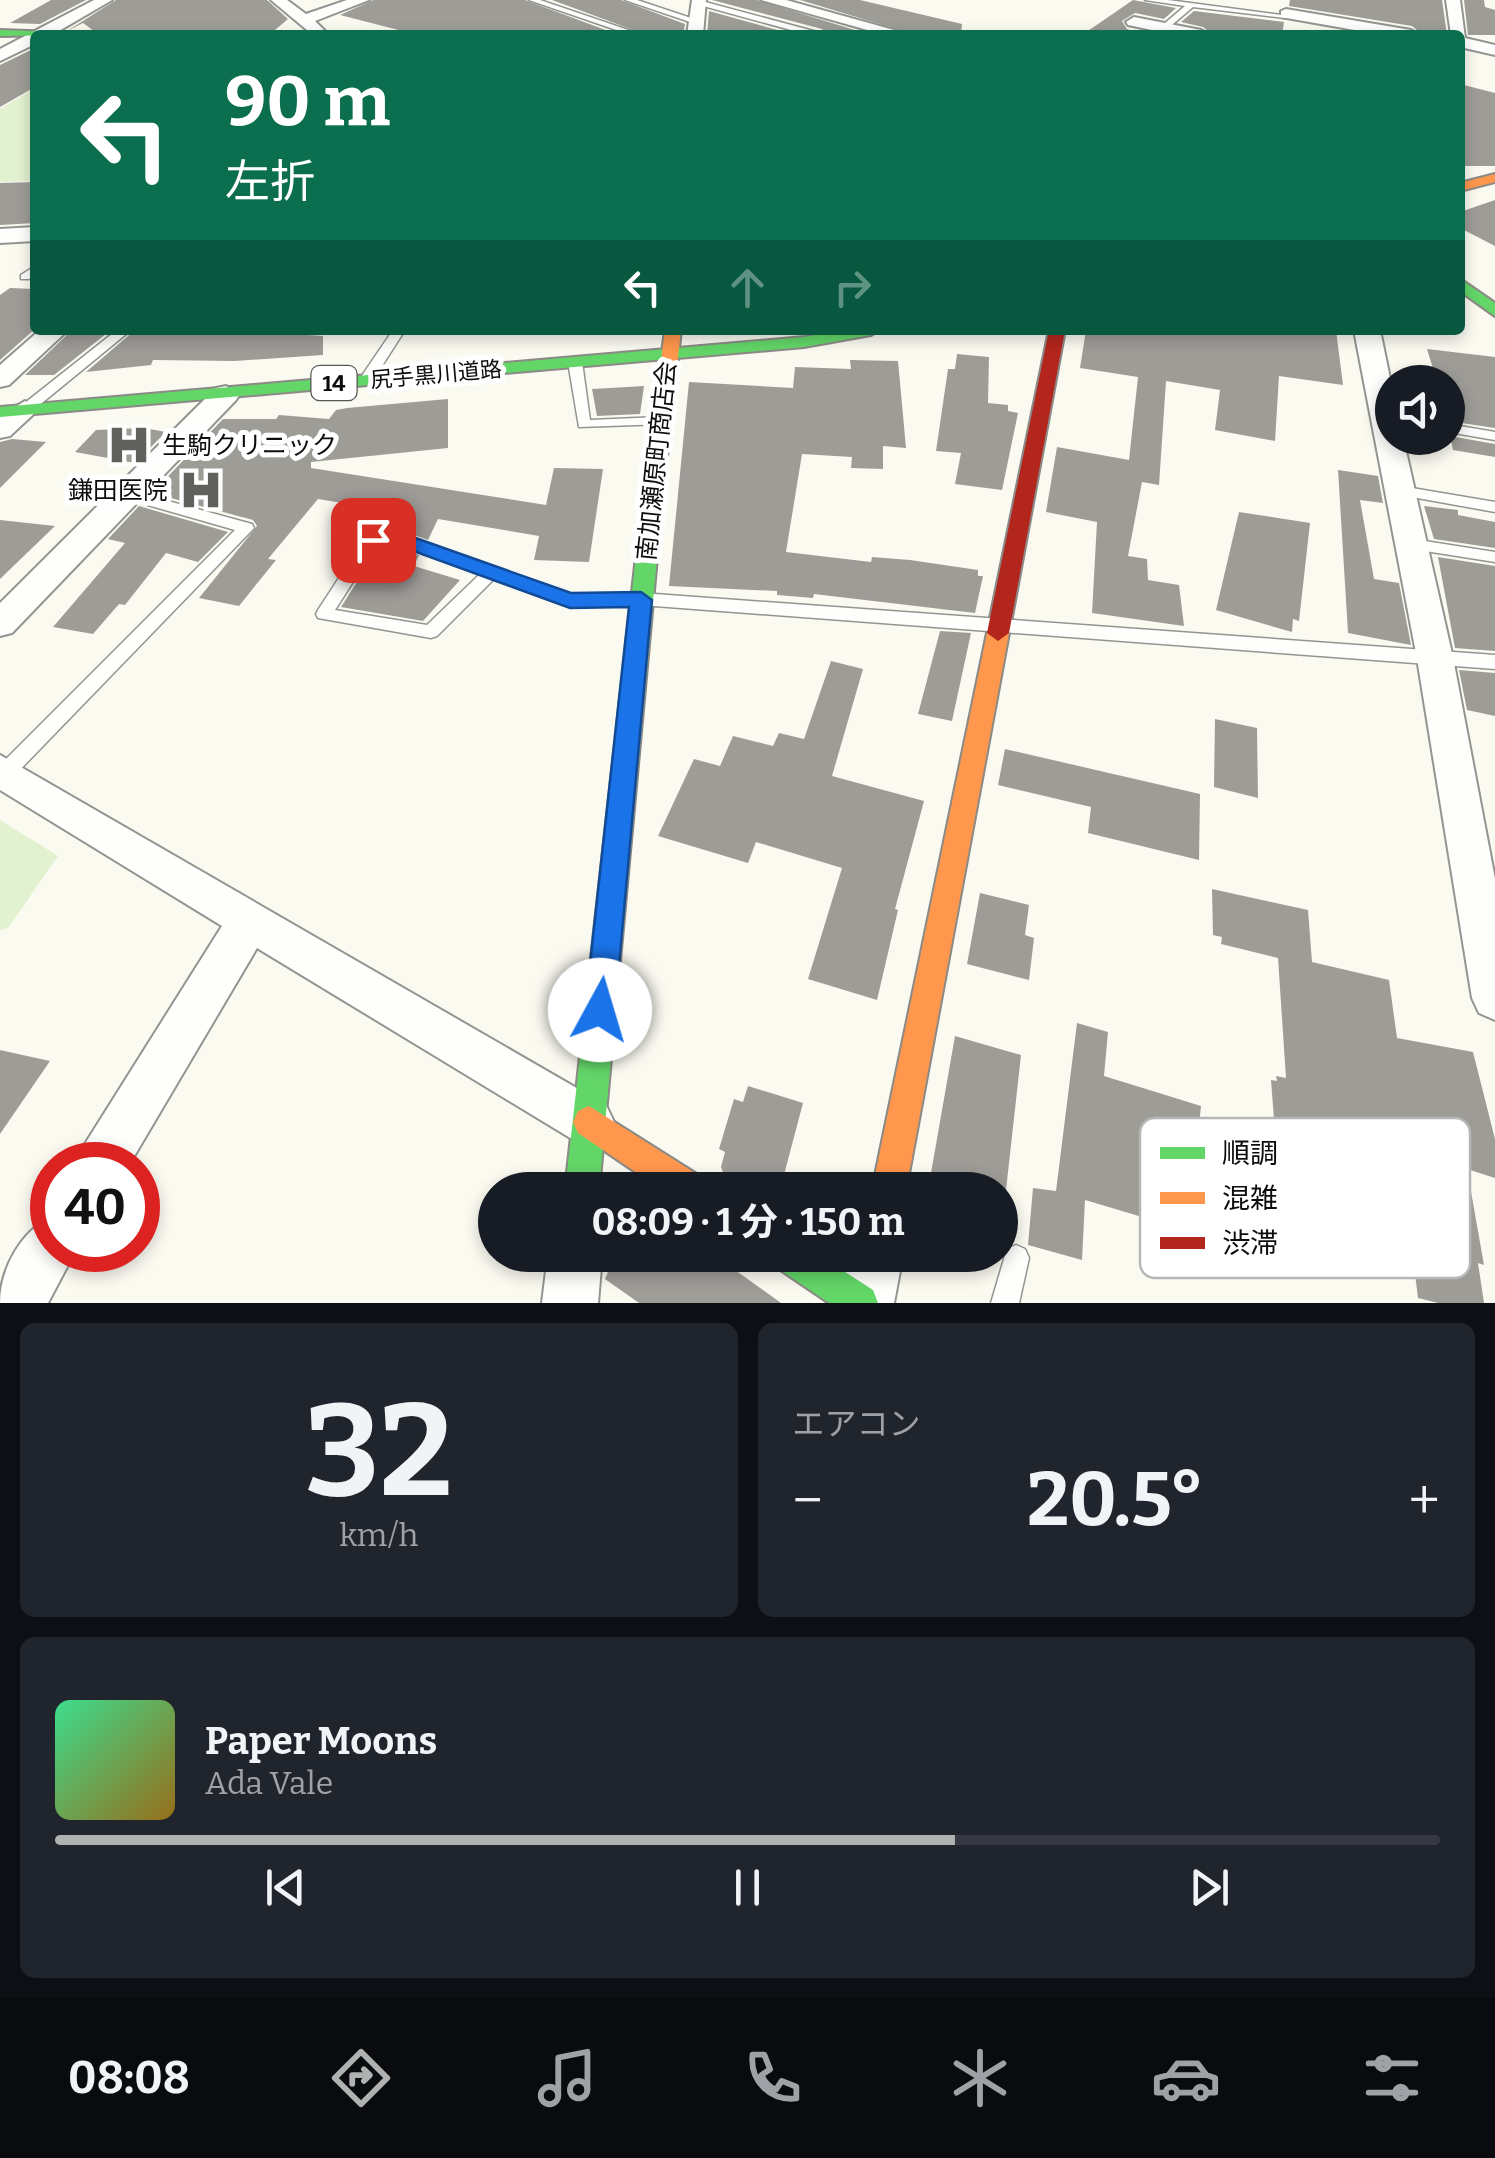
<!DOCTYPE html>
<html lang="ja">
<head>
<meta charset="utf-8">
<style>
	:root { --surface:#171b24; --page:#20242c; --text:#f1f3f6; --muted:#9ea1a6; --line:#363941; --accent:#b0b1b1 }
	body { margin:0; font-family:Bitter,"Noto Sans JP",serif; background:var(--page); color:var(--text); height:100vh; display:flex; flex-direction:column; font-size:38px; white-space:nowrap }
	* { box-sizing:border-box; margin:0 }
	p { font-size:32px; color:var(--muted) }
	.icon { flex:none; width:55px; height:55px; fill:none; stroke:currentColor; stroke-width:2; stroke-linecap:round; stroke-linejoin:round }
	.map { position:relative; height:1303px; overflow:hidden }
	.sheet { display:flex; flex-direction:column; gap:20px; padding:20px; background:#0d0f14; flex:1 }
	.sheet>* { flex:none }
	.top-card { position:absolute; left:30px; top:30px; width:1435px; height:305px; border-radius:10px; box-shadow:0 5px 15px #0003; background:#0b6e4f; color:#fff; overflow:hidden }
	.fabs { position:absolute; left:1375px; top:365px; display:grid; gap:20px }
	.fabs a { display:grid; place-items:center; width:90px; height:90px; border-radius:50%; background:var(--surface); box-shadow:0 5px 15px #0003; font-size:50px }
	.speed { position:absolute; left:30px; top:1142px; display:flex; gap:20px; font-size:50px; font-weight:700; text-align:center }
	.speed>* { display:grid; place-content:center; width:130px; height:130px; border-radius:50%; background:var(--surface); box-shadow:0 5px 15px #0003; line-height:1 }
	.speed .limit { border:15px solid #d22; background:#fff; color:#111 }
	.pin { position:absolute; display:grid; place-items:center; width:85px; height:85px; color:#fff; margin:-42px; border-radius:20px; box-shadow:0 5px 15px #0006 }
	.me { position:absolute; width:110px; margin:-55px; rotate:6deg; stroke-linejoin:round; filter:drop-shadow(0 0 8px #0008) }
	.turn { display:flex; align-items:center; gap:35px; height:210px; padding:0 30px; font-size:45px }
	.turn .icon { width:130px; height:130px; stroke-width:2.5 }
	.turn b { display:block; font-size:70px; line-height:85px }
	.lanes { display:flex; align-items:center; height:95px; padding:0 30px; background:#0003; justify-content:center; gap:50px; direction:ltr }
	.lanes .off { opacity:.35 }
	.big { font-size:75px; font-weight:700; line-height:1.1 }
	.sheet .card { flex:1; display:flex; flex-direction:column; justify-content:center; gap:15px; min-width:0; padding:0 35px; border-radius:15px; background:var(--page) }
	.sheet .dial { align-items:center; gap:0 }
	.dial b { font-size:130px; line-height:1 }
	.song { display:flex; align-items:center; gap:30px }
	.cover { width:120px; height:120px; border-radius:15px; background:linear-gradient(135deg,hsl(150 70% 55%),hsl(40 70% 35%)) }
	.played { height:10px; border-radius:5px; background:linear-gradient(90deg,var(--accent) 65%,var(--line) 65%) }
	.keys { display:flex; justify-content:space-around; direction:ltr }
	.heat { display:flex; justify-content:space-between; align-items:center; font-size:55px; direction:ltr }
	.sheet .tiles { flex:1; display:grid; gap:20px; grid-template-columns:1fr 1fr }
	.card:last-child { grid-column:span 2 }
	.trip { position:absolute; left:478px; top:1172px; width:540px; height:100px; border-radius:50px; background:var(--surface); box-shadow:0 5px 15px #0003; font-weight:700; line-height:100px; text-align:center }
	.menu { display:flex; height:160px; justify-content:space-around; align-items:center; background:#090b0e; color:var(--muted) }
	.menu .icon { width:70px; height:70px }
	.menu .selected { color:var(--accent) }
	.menu b { font-size:45px; color:var(--text) }
	.map>svg:first-child { display:block }
	.green { fill:#e2f1d0 }
	.building { fill:#9e9c97 }
	.lines { fill:none; stroke-linecap:round; stroke-linejoin:round }
	.lane-casing { stroke:#949490; stroke-width:3 }
	.street-casing { stroke:#949490; stroke-width:4 }
	.fast-casing { stroke:#8b8a86; stroke-width:4 }
	.slow-casing { stroke:#8b8a86; stroke-width:4 }
	.jam-casing { stroke:#8b8a86; stroke-width:4 }
	.lane { fill:#fefefd; fill-rule:evenodd }
	.street { fill:#fefefd; fill-rule:evenodd }
	.fast { fill:#63d668; fill-rule:evenodd }
	.slow { fill:#ff974d; fill-rule:evenodd }
	.jam { fill:#b3261e; fill-rule:evenodd }
	.route { fill:#1a73e8; stroke:#114b97; stroke-width:2.5 }
	.labels { text-anchor:middle; stroke-width:10; stroke-linejoin:round; paint-order:stroke }
	.far-street-label { font-size:22px; fill:#0d0d0d; stroke:#fff }
	.shield { fill:#fff; stroke:#565656; stroke-width:2.5 }
	.shield-label { font-size:22px; font-weight:bold; fill:#0d0d0d }
	.poi-label { font-size:25px; fill:#0d0d0d; stroke:#fff; text-anchor:start }
	.street-label { font-size:25px; fill:#0d0d0d; stroke:#fff }
	.key { fill:#fff; stroke:#b6b6b6; stroke-width:2.5 }
	.key-label { font-size:28px; fill:#0d0d0d }
</style>
</head>
<body>
<div class="map">
<svg width="1495" height="1303" viewBox="0 0 1495 1303">
	<rect width="100%" height="100%" fill="#fbfaf1"/>
	<path class="green" d="M 35,88 L 35,181 L 0,182 L 0,109 Z
		M 0,820 L 58,856 L 8,928 L 0,930 Z"/>
	<path class="building" d="M 51,0 L 86,0 L 40,24 L 10,23 Z
		M 116,0 L 267,0 L 288,19 L 269,35 L 94,31 L 83,23 L 67,31 Z
		M 373,0 L 525,0 L 619,35 L 418,35 L 340,15 Z
		M 552,0 L 621,0 L 685,24 L 683,35 L 647,35 Z
		M 712,0 L 757,0 L 871,35 L 826,35 L 822,29 Z
		M 800,0 L 860,0 L 962,24 L 961,35 L 916,35 Z
		M 1133,0 L 1176,8 L 1164,19 L 1135,13 L 1122,21 L 1127,29 L 1147,35 L 1082,35 Z
		M 1290,0 L 1442,0 L 1447,35 L 1423,35 L 1412,26 L 1289,6 Z
		M 1464,0 L 1484,0 L 1485,7 L 1495,10 L 1495,35 L 1468,35 Z
		M 709,11 L 795,35 L 707,35 Z
		M 1194,11 L 1284,22 L 1282,35 L 1213,35 L 1203,27 L 1181,22 Z
		M 35,48 L 35,87 L 0,107 L 0,65 Z
		M 1460,84 L 1495,93 L 1495,166 L 1460,166 Z
		M 35,182 L 35,223 L 0,225 L 0,183 Z
		M 1495,200 L 1495,246 L 1460,228 L 1460,212 Z
		M 10,288 L 35,289 L 35,329 L 0,360 L 0,295 Z
		M 72,330 L 111,330 L 54,375 L 25,375 Z
		M 135,330 L 281,330 L 279,333 L 323,336 L 323,355 L 235,361 L 153,360 L 151,365 L 86,372 Z
		M 1086,330 L 1336,330 L 1343,385 L 1279,376 L 1275,441 L 1215,430 L 1220,390 L 1166,381 L 1159,485 L 1142,482 L 1128,556 L 1147,559 L 1148,580 L 1179,585 L 1184,626 L 1092,613 L 1097,522 L 1046,512 L 1057,447 L 1129,460 L 1138,377 L 1080,368 Z
		M 1427,349 L 1495,357 L 1495,428 L 1448,421 L 1448,382 L 1437,382 Z
		M 957,354 L 989,357 L 988,403 L 1008,405 L 1008,411 L 1018,413 L 1002,490 L 955,484 L 961,453 L 936,451 L 948,369 L 955,369 Z
		M 850,360 L 898,361 L 906,448 L 883,446 L 883,469 L 851,468 L 852,457 L 802,454 L 786,552 L 871,562 L 872,557 L 910,560 L 978,570 L 978,576 L 983,576 L 975,613 L 814,594 L 813,598 L 777,595 L 777,591 L 669,586 L 689,382 L 793,388 L 795,367 L 851,369 Z
		M 644,386 L 640,414 L 597,416 L 592,389 Z
		M 448,399 L 448,448 L 311,462 L 311,468 L 546,505 L 554,468 L 603,469 L 589,562 L 534,560 L 539,536 L 438,519 L 428,540 L 389,526 L 397,512 L 318,499 L 268,559 L 276,560 L 239,606 L 199,598 L 257,526 L 253,520 L 152,493 L 223,419 L 276,419 L 279,415 L 329,419 L 336,410 L 347,408 Z
		M 144,428 L 166,432 L 135,463 L 75,452 L 96,430 Z
		M 1450,436 L 1495,444 L 1495,457 L 1453,450 Z
		M 12,439 L 46,442 L 0,488 L 0,442 Z
		M 1338,470 L 1378,476 L 1383,503 L 1360,500 L 1374,579 L 1399,583 L 1411,645 L 1348,633 Z
		M 139,506 L 228,532 L 198,562 L 166,553 L 125,605 L 119,604 L 93,634 L 53,627 L 125,543 L 108,539 Z
		M 1424,506 L 1458,510 L 1458,515 L 1495,522 L 1495,548 L 1434,539 Z
		M 1239,512 L 1310,523 L 1299,621 L 1293,619 L 1292,632 L 1216,610 Z
		M 0,520 L 55,526 L 0,579 Z
		M 389,544 L 419,555 L 414,566 L 460,580 L 423,621 L 341,607 L 380,546 Z
		M 1438,557 L 1495,566 L 1495,651 L 1455,648 Z
		M 940,631 L 971,633 L 952,721 L 918,714 Z
		M 831,661 L 863,669 L 832,776 L 924,801 L 895,909 L 898,910 L 877,1000 L 808,979 L 842,868 L 756,842 L 748,863 L 658,836 L 694,759 L 720,766 L 733,736 L 773,746 L 779,733 L 804,739 Z
		M 1459,670 L 1495,673 L 1495,716 L 1467,710 Z
		M 1215,719 L 1257,728 L 1258,798 L 1214,787 Z
		M 1005,749 L 1200,794 L 1199,860 L 1088,833 L 1091,807 L 998,785 Z
		M 1212,889 L 1308,910 L 1312,962 L 1389,980 L 1397,1038 L 1473,1052 L 1495,1139 L 1495,1178 L 1467,1169 L 1484,1265 L 1478,1263 L 1484,1303 L 1438,1303 L 1418,1298 L 1399,1148 L 1321,1124 L 1322,1132 L 1274,1119 L 1271,1080 L 1277,1081 L 1276,1076 L 1286,1078 L 1278,958 L 1221,944 L 1222,937 L 1213,935 Z
		M 980,893 L 1029,905 L 1025,935 L 1034,938 L 1029,980 L 967,964 Z
		M 1077,1023 L 1108,1032 L 1104,1076 L 1201,1106 L 1196,1156 L 1196,1233 L 1085,1200 L 1082,1260 L 1028,1245 L 1033,1188 L 1056,1191 Z
		M 955,1036 L 1021,1055 L 1006,1190 L 928,1190 Z
		M 0,1050 L 50,1061 L 0,1134 Z
		M 748,1086 L 803,1103 L 780,1190 L 764,1190 L 725,1177 L 721,1167 L 725,1152 L 719,1149 L 734,1099 L 743,1102 Z
		M 615,1255 L 721,1255 L 737,1266 L 735,1270 L 781,1303 L 639,1303 L 605,1279 Z"/>
	<g class="lines">
		<g class="lane-casing">
			<path id="lane" d="M 529,0 L 540,0 L 643,35 L 631,35 Z
				M 625,0 L 637,0 L 700,21 L 693,23 Z
				M 698,0 L 821,33 L 822,35 L 809,35 L 696,4 Z
				M 1145,0 L 1168,0 L 1289,16 L 1285,18 L 1193,7 L 1160,35 L 1151,35 L 1185,6 Z
				M 35,266 L 35,275 L 29,279 L 21,279 L 21,275 Z
				M 117,330 L 131,330 L 31,412 L 21,412 L 21,406 Z
				M 393,330 L 405,330 L 371,383 L 361,383 L 359,380 Z
				M 575,358 L 582,362 L 590,420 L 660,417 L 667,421 L 665,424 L 579,427 L 568,362 Z
				M 1448,424 L 1495,432 L 1495,440 L 1448,432 Z
				M 1400,486 L 1495,502 L 1495,512 L 1395,494 L 1392,491 Z
				M 128,490 L 252,524 L 254,528 L 11,779 L 0,779 L 0,765 L 235,530 L 123,498 L 120,495 Z
				M 390,530 L 571,595 L 641,593 L 1495,655 L 1495,669 L 641,605 L 570,607 L 494,579 L 437,636 L 431,638 L 318,618 L 316,614 L 318,610 L 367,535 ZM 389,540 L 480,574 L 427,625 L 335,610 L 378,543 Z
				M 1412,539 L 1495,552 L 1495,562 L 1406,548 L 1404,544 L 1406,540 Z
				M 1016,1245 L 1025,1249 L 1029,1258 L 1019,1303 L 991,1303 L 1007,1249 Z"/>
		</g>
		<g class="street-casing">
			<path id="street" d="M 94,0 L 112,0 L 52,35 L 35,35 L 35,44 L 0,61 L 0,49 Z
				M 271,0 L 287,0 L 306,14 L 347,0 L 369,0 L 315,21 L 329,35 L 313,35 Z
				M 692,0 L 706,0 L 703,35 L 687,35 Z
				M 761,0 L 786,0 L 912,35 L 885,35 Z
				M 1446,0 L 1460,0 L 1465,38 L 1495,45 L 1495,55 L 1460,47 L 1460,35 L 1451,35 Z
				M 1286,9 L 1411,30 L 1419,35 L 1383,35 L 1281,17 L 1281,11 Z
				M 1134,17 L 1201,30 L 1209,35 L 1176,35 L 1128,25 L 1126,22 Z
				M 35,227 L 35,241 L 0,243 L 0,229 Z
				M 40,330 L 68,330 L 9,385 L 0,387 L 0,365 Z
				M 1354,330 L 1380,330 L 1392,388 L 1392,438 L 1403,438 L 1453,658 L 1495,879 L 1495,1020 L 1479,1013 L 1472,998 L 1417,658 Z
				M 226,386 L 240,394 L 236,400 L 12,633 L 0,636 L 0,603 L 216,388 Z
				M 25,401 L 39,409 L 10,436 L 0,438 L 0,416 Z
				M 0,755 L 606,1105 L 614,1122 L 606,1139 L 589,1147 L 572,1139 L 257,948 L 129,1165 L 76,1165 L 83,1147 L 222,926 L 0,790 Z
				M 52,1217 L 52,1250 L 76,1250 L 48,1303 L 0,1303 C 0,1270 21,1230 52,1217 Z
				M 548,1255 L 602,1255 L 598,1303 L 542,1303 Z
				M 849,1255 L 903,1255 L 894,1303 L 838,1303 Z"/>
		</g>
		<g class="fast-casing">
			<path id="fast" d="M 0,30 L 56,32 L 61,35 L 0,36 Z
				M 1460,279 L 1495,303 L 1495,316 L 1460,291 Z
				M 844,330 L 879,330 L 871,335 L 804,347 L 0,417 L 0,407 L 804,337 Z
				M 652,497 L 662,503 L 599,1190 L 565,1190 L 642,503 Z
				M 771,1255 L 819,1255 L 873,1290 L 878,1303 L 829,1303 L 776,1267 Z"/>
		</g>
		<g class="slow-casing">
			<path id="slow" d="M 1495,174 L 1495,182 L 1460,191 L 1460,183 Z
				M 665,330 L 681,330 L 662,503 L 652,509 L 642,503 Z
				M 998,625 L 1009,633 L 906,1190 L 872,1190 L 987,633 Z
				M 589,1106 L 703,1178 L 708,1190 L 662,1190 L 578,1133 L 573,1122 L 578,1111 Z"/>
		</g>
		<g class="jam-casing">
			<path id="jam" d="M 1049,330 L 1065,330 L 1009,633 L 998,641 L 987,633 Z"/>
		</g>
		<use href="#lane" class="lane"/>
		<use href="#street" class="street"/>
		<use href="#fast" class="fast"/>
		<use href="#slow" class="slow"/>
		<use href="#jam" class="jam"/>
	</g>
	<path class="route" d="M 390,529 L 571,593 L 641,592 L 652,600 L 615,1010 L 611,1020 L 600,1025 L 589,1020 L 585,1010 L 629,607 L 570,608 L 389,542 L 373,546 L 363,540 L 366,535 Z"/>
	<defs>
		<g id="hospital-bare" transform="scale(3.45)"><path d="M-5-5h3v3.5h4V-5h3V5h-3V1.5h-4V5h-3Z" fill="#60605d" stroke="#fff" stroke-width="2.5" paint-order="stroke"/></g>
	</defs>
	<g fill-rule="evenodd">
		<use href="#hospital-bare" x="129" y="445"/>
		<use href="#hospital-bare" x="201" y="490"/>
	</g>
	<g class="labels">
		<g class="far-street-label">
			<text transform="translate(436 374) rotate(-5)" y="8">尻手黒川道路</text>
		</g>
		<rect class="shield" x="311.5" y="366" width="45" height="34" rx="8"/>
		<g class="shield-label">
			<text x="334" y="391">14</text>
		</g>
		<g class="poi-label">
			<text x="162" y="454">生駒クリニック</text>
			<text x="168" y="499" text-anchor="end">鎌田医院</text>
		</g>
		<g class="street-label">
			<text transform="translate(656 461) rotate(-84)" y="9">南加瀬原町商店会</text>
		</g>
	</g>
	<rect x="1140" y="1118" width="330" height="160" rx="15" class="key"/>
	<rect x="1160" y="1147" width="45" height="12" fill="#63d668"/>
	<rect x="1160" y="1192" width="45" height="12" fill="#ff974d"/>
	<rect x="1160" y="1237" width="45" height="12" fill="#b3261e"/>
	<g class="key-label">
		<text x="1222" y="1163">順調</text>
		<text x="1222" y="1208">混雑</text>
		<text x="1222" y="1253">渋滞</text>
	</g>
</svg>
<div class="fabs">
<a><svg class="icon" aria-label="sound" viewBox="0 0 24 24"><path d="M4 9h4l5-4v14l-5-4H4zM17 9q2 3 0 6"/></svg></a>
</div>
<div class="speed"><div class="limit">40</div></div>
<div class="pin" style="left:373px;top:540px;background:#d93025"><svg class="icon" aria-label="arrive" viewBox="0 0 24 24"><path d="M6 21V4h12l-3 4 3 4H6"/></svg></div>
<svg class="me" style="left:600px;top:1010px" viewBox="-20 -20 40 40"><circle r="19" fill="#fff"/><path d="M0-13L10 11 0 6-10 11z" fill="#1a73e8"/></svg>
<div class="trip">08:09 · 1 分 · 150 m</div>
<div class="top-card">
<div class="turn"><svg class="icon" aria-label="left" viewBox="0 0 24 24"><path d="M17 20v-9H6M10 6l-5 5 5 5"/></svg><div><b>90 m</b>左折</div></div>
<div class="lanes"><svg class="icon" aria-label="left" viewBox="0 0 24 24"><path d="M17 20v-9H6M10 6l-5 5 5 5"/></svg><svg class="icon off" aria-label="ahead" viewBox="0 0 24 24"><path d="M12 20V5M6 11l6-6 6 6"/></svg><svg class="icon off" aria-label="right" viewBox="0 0 24 24"><path d="M7 20v-9h11M14 6l5 5-5 5"/></svg></div>
</div>
</div>
<section class="sheet">
<div class="tiles">
<div class="card dial"><b>32</b><p>km/h</p></div>
<div class="card"><p>エアコン</p>
<div class="heat"><a>−</a><b class="big">20.5°</b><a>+</a></div>
</div>
<div class="card">
<div class="song"><i class="cover"></i><div><b>Paper Moons</b><p>Ada Vale</p></div></div>
<div class="played"></div>
<div class="keys"><svg class="icon" aria-label="previous" viewBox="0 0 24 24"><path d="M18 5L8 12l10 7zM5 5v14"/></svg><svg class="icon" aria-label="pause" viewBox="0 0 24 24"><path d="M8 5v14M16 5v14"/></svg><svg class="icon" aria-label="next" viewBox="0 0 24 24"><path d="M6 5l10 7-10 7zM19 5v14"/></svg></div>
</div>
</div>
</section>
<nav class="menu">
<b>08:08</b>
<svg class="icon selected" aria-label="directions" viewBox="0 0 24 24"><path d="M12 3l9 9-9 9-9-9zM9 14v-3h6M13 9l2 2-2 2"/></svg>
<svg class="icon" aria-label="music" viewBox="0 0 24 24"><path d="M9 18V5l10-2v13"/><circle cx="6" cy="18" r="3"/><circle cx="16" cy="16" r="3"/></svg>
<svg class="icon" aria-label="phone" viewBox="0 0 24 24"><path d="M5 4h4l2 5-3 2q2 4 5 5l2-3 5 2v4C11 20 4 13 5 4z"/></svg>
<svg class="icon" aria-label="climate" viewBox="0 0 24 24"><path d="M12 3v18M4 7l16 10M4 17L20 7"/></svg>
<svg class="icon" aria-label="car" viewBox="0 0 24 24"><path d="M5 17H2v-5l4-1 3-4h7l3 4 3 1v5h-3M9 17h6M6 11h13"/><circle cx="7" cy="17" r="2"/><circle cx="17" cy="17" r="2"/></svg>
<svg class="icon" aria-label="filters" viewBox="0 0 24 24"><path d="M4 7h16M4 17h16"/><circle cx="9" cy="7" r="2"/><circle cx="15" cy="17" r="2"/></svg>
</nav>
</body>
</html>
